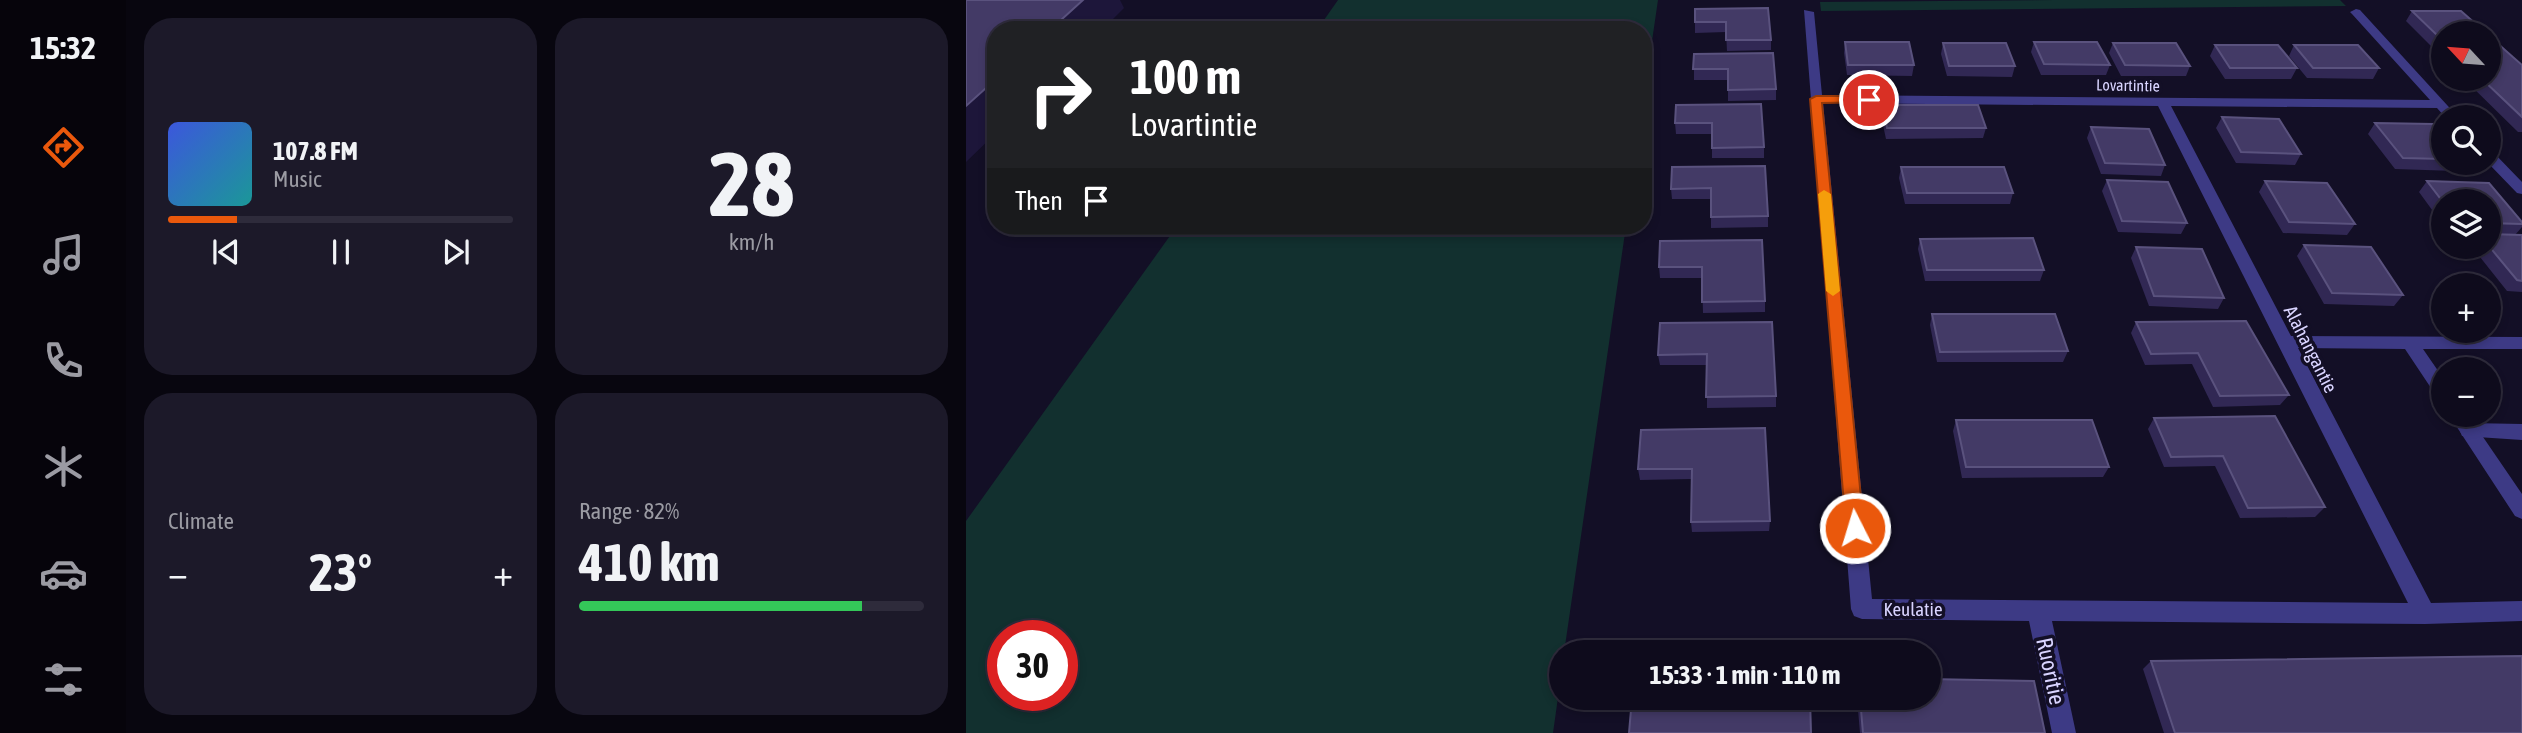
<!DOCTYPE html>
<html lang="en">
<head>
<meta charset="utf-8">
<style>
	:root { --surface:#0e0b1c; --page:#1c1929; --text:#f1f3f6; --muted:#9b9ba3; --line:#2e2b3b; --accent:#ea580c }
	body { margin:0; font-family:"Asap Condensed",sans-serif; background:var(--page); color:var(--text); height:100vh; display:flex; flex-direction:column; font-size:26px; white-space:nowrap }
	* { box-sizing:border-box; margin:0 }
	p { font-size:23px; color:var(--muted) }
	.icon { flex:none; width:38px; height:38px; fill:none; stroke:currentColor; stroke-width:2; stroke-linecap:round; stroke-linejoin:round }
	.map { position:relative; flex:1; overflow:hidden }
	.panel { display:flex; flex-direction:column; gap:18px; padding:18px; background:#08060f; width:840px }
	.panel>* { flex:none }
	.guide { position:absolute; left:21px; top:21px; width:665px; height:214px; border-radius:28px; box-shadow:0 4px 10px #0003,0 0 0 2px var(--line); background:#202124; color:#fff; overflow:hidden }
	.needle { width:46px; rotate:296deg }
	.buttons { position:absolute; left:1465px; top:21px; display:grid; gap:14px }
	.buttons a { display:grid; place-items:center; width:70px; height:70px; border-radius:50%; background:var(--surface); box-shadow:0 4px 10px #0003,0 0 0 2px var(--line); font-size:35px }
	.speed { position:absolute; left:21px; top:620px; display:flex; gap:14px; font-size:35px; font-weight:700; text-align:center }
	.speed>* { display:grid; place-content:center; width:91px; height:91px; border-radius:50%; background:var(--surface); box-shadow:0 4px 10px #0003,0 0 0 2px var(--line); line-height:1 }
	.speed .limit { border:10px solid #d22; background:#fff; color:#111 }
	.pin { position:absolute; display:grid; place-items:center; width:60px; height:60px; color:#fff; margin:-30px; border:4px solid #fff; border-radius:50%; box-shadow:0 2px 7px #0007 }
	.me { position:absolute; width:77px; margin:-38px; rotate:355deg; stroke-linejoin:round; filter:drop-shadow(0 0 5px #0008) }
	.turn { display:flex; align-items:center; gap:24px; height:147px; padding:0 28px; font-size:32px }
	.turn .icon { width:91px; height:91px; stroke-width:2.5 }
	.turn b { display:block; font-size:49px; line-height:60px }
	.then { display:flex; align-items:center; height:66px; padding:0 28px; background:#0003; gap:14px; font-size:26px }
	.big { font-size:52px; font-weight:700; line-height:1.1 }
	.panel .tile { flex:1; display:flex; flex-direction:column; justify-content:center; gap:10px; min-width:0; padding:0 24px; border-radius:28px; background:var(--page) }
	.panel .dial { align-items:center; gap:0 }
	.dial b { font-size:91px; line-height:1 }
	.song { display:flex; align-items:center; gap:21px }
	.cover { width:84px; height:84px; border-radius:10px; background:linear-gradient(135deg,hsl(230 70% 55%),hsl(180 70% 35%)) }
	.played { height:7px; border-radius:4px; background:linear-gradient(90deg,var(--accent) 20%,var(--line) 20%) }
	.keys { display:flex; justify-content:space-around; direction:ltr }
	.heat { display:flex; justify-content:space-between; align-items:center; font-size:38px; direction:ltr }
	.charge { height:10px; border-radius:5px; background:linear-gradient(90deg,#34c759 82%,var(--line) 0) }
	.panel .tiles { flex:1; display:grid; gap:18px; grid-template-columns:repeat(2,1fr) }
	.trip { position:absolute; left:583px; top:640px; width:392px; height:70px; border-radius:35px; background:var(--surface); box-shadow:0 4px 10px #0003,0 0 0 2px var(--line); font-weight:700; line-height:70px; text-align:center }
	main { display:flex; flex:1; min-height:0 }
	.tab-bar { display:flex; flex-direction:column; width:126px; justify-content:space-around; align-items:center; background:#06040b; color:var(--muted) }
	.tab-bar .icon { width:49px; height:49px }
	.tab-bar .selected { color:var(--accent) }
	.tab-bar b { font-size:32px; color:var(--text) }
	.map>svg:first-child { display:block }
	.green { fill:#12302f; fill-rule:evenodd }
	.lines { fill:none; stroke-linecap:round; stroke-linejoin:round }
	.lane { fill:#3d3a85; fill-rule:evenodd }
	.street { fill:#3d3a85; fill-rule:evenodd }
	.wall { fill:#312854 }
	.shaded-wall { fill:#1d163a }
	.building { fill:#433a66; stroke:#5a527e; stroke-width:2 }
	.route { fill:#ea580c; stroke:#983908; stroke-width:2 }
	.slow { fill:#f59e0b }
	.labels { text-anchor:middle; stroke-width:7; stroke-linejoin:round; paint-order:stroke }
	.far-street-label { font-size:16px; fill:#d9d4ff; stroke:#130f26 }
	.street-label { font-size:19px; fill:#d9d4ff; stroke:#130f26 }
	.near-street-label { font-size:23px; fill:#d9d4ff; stroke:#130f26 }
</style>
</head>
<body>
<main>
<nav class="tab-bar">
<b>15:32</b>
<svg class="icon selected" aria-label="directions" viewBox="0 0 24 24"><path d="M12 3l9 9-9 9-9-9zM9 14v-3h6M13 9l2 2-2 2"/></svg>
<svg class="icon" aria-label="music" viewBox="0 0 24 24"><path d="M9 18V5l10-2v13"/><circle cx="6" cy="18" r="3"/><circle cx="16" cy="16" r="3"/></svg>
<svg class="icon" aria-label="phone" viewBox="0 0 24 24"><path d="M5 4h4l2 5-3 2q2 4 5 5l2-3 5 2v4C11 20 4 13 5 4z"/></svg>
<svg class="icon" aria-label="climate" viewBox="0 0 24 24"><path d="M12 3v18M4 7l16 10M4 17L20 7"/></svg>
<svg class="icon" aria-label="car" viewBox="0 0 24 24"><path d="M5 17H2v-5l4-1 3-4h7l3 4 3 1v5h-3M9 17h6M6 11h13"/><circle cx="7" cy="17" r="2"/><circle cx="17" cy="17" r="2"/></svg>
<svg class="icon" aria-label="filters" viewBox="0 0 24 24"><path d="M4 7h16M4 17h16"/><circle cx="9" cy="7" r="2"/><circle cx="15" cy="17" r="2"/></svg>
</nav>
<section class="panel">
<div class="tiles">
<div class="tile">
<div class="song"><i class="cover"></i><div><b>107.8 FM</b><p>Music</p></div></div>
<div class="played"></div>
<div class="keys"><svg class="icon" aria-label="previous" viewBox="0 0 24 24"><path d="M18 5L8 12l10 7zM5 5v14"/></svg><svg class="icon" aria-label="pause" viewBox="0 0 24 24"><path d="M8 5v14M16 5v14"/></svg><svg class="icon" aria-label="next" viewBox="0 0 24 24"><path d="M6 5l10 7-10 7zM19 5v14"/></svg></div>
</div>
<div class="tile dial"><b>28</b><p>km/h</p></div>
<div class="tile"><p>Climate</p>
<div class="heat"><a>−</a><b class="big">23°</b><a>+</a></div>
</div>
<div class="tile"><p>Range · 82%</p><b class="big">410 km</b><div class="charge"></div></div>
</div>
</section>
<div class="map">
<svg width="1556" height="733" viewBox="0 0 1556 733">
	<rect width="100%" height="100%" fill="#130f26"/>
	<path class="green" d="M 372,0 L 692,0 L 677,103 L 677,30 L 351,30 Z
		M 1089,0 L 1374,0 L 1380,6 L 855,11 L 854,2 Z
		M 211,226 L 660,226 L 598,653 L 595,653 L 595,676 L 587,733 L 0,733 L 0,521 ZM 37,635 L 96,635 L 96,695 L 37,695 Z"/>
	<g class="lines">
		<path class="lane" d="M 1503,423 L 1556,424 L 1556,440 L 1496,436 L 1494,431 L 1496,426 Z"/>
		<path class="street" d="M 1390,9 L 1394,10 L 1492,117 L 1479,117 L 1471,108 L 1205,106 L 1325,336 L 1556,337 L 1556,349 L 1457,349 L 1477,378 L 1477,399 L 1471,397 L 1439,349 L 1332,348 L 1465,603 L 1556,601 L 1556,621 L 1459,624 L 1086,621 L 1110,733 L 1086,733 L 1063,621 L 896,619 L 888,616 L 885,609 L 838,10 L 848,12 L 856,95 L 1464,100 L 1386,14 L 1384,12 ZM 857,103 L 1192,106 L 1442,603 L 906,599 Z
			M 1522,151 L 1527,152 L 1556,182 L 1556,194 L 1551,193 L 1522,163 Z
			M 1483,415 L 1502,415 L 1556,494 L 1556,519 L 1549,516 Z"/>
	</g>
	<path class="wall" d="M 729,9 L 805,40 L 805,50 L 761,51 L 760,32 L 729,33 Z
		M 1446,11 L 1477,33 L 1477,58 L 1440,21 Z
		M 879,42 L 948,65 L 946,76 L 881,75 L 878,53 Z
		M 1068,42 L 1144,65 L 1140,75 L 1075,75 L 1065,52 Z
		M 977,43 L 1049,66 L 1046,77 L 981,76 L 975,54 Z
		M 1147,43 L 1224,66 L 1220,76 L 1155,76 L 1143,53 Z
		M 1249,45 L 1331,68 L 1325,79 L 1259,79 L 1244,56 Z
		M 1328,45 L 1413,68 L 1407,79 L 1341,78 L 1323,56 Z
		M 728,54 L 810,89 L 810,100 L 762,101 L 762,80 L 728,80 Z
		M 1556,65 L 1556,132 L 1552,132 L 1498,79 L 1522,79 Z
		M 710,105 L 798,147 L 798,158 L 746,158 L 746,134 L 710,134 L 709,123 Z
		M 917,105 L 1020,128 L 1017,138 L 920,139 L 915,116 Z
		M 1256,117 L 1335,154 L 1329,165 L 1270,163 L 1250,128 Z
		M 1409,123 L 1477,136 L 1477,163 L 1495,163 L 1489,171 L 1429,169 L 1402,134 Z
		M 1125,127 L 1199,165 L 1195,176 L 1135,174 L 1121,138 Z
		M 706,167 L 802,216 L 802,227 L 745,228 L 745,199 L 706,199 L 705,189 Z
		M 935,167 L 1047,193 L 1044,204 L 939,204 L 933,178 Z
		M 1141,180 L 1221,223 L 1215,234 L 1152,232 L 1136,191 Z
		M 1299,181 L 1389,224 L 1381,235 L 1317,233 L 1293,192 Z
		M 1461,181 L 1523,183 L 1556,222 L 1556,227 L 1549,235 L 1556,235 L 1556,292 L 1541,291 L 1506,247 L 1522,247 L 1522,201 L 1477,201 L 1477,225 L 1453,192 Z
		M 954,239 L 1078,270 L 1074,281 L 959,281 L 952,249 Z
		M 694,241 L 799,301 L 799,312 L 737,313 L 736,278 L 694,278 L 693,267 Z
		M 1338,245 L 1437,295 L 1428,306 L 1358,304 L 1331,256 Z
		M 1170,247 L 1258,298 L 1252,309 L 1183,306 L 1165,258 Z
		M 966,314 L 1102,351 L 1097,362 L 971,362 L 964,325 Z
		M 1170,322 L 1323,395 L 1314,405 L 1247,407 L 1226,364 L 1179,365 L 1165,333 Z
		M 694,323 L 810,396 L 810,407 L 741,408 L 741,365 L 694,365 L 692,355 Z
		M 1188,418 L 1359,507 L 1349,517 L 1274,518 L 1249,466 L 1198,467 L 1182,429 Z
		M 990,420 L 1143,467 L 1137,477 L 996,478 L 987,431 Z
		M 675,430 L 804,521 L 803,531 L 726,532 L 725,522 L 726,479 L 674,480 L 672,469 Z
		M 1185,661 L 1556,733 L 1198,733 L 1177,669 Z
		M 891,698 L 962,698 L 1079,733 L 894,733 Z"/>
	<path class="shaded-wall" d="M 117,0 L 154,0 L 158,8 L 136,30 L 84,30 Z
		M 30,79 L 30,133 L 0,162 L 0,106 Z"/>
	<path class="building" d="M 0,0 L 117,0 L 84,30 L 30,30 L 30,79 L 0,106 Z
		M 802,8 L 805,40 L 760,40 L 760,22 L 729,22 L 729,9 Z
		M 1446,11 L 1495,11 L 1520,33 L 1477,33 L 1477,41 Z
		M 1522,35 L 1556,65 L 1556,117 L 1516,79 L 1522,79 Z
		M 879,42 L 943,42 L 948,65 L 882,65 Z
		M 1068,42 L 1131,42 L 1144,65 L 1078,64 Z
		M 977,43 L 1040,43 L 1049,66 L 983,66 Z
		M 1147,43 L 1210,43 L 1224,66 L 1159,65 Z
		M 1249,45 L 1312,45 L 1331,68 L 1264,68 Z
		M 1328,45 L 1392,45 L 1413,68 L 1347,68 Z
		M 807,53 L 810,89 L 762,90 L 762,69 L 727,69 L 728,54 Z
		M 795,104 L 798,147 L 746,148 L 746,123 L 709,123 L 710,105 Z
		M 917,105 L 1012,105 L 1020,128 L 921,128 Z
		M 1256,117 L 1313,119 L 1335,154 L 1275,152 Z
		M 1409,123 L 1467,124 L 1477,136 L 1477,159 L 1437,158 Z
		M 1125,127 L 1183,129 L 1199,165 L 1139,163 Z
		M 799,166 L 802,216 L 745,217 L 745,188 L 705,189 L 706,167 Z
		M 935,167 L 1038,167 L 1047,193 L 941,193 Z
		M 1141,180 L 1202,182 L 1221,223 L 1156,221 Z
		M 1299,181 L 1361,183 L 1389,224 L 1323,222 Z
		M 1461,181 L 1523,183 L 1556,222 L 1556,224 L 1522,223 L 1522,201 L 1477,201 L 1477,202 Z
		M 1522,234 L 1556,235 L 1556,281 L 1551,280 L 1522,245 Z
		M 1067,238 L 1078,270 L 961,270 L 954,239 Z
		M 796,240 L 799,301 L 736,302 L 736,267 L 693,267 L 694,241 Z
		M 1338,245 L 1405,247 L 1437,295 L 1366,293 Z
		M 1170,247 L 1236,249 L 1258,298 L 1188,296 Z
		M 966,314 L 1089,314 L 1102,351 L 974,352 Z
		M 1280,321 L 1323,395 L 1254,396 L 1232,353 L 1185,354 L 1170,322 Z
		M 806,322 L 810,396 L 740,397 L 741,354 L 692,355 L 694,323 Z
		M 1309,416 L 1359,507 L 1282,508 L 1257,456 L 1205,457 L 1188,418 Z
		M 990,420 L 1126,420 L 1143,467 L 1000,467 Z
		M 799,428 L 804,521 L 725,522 L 726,469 L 672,469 L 675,430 Z
		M 1556,656 L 1556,733 L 1209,733 L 1185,661 Z
		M 962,679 L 1068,681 L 1079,733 L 897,733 L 894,698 L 962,698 Z
		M 666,698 L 844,698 L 845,733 L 663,733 Z"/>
	<path class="route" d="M 903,96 L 907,97 L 907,102 L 856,103 L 898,528 L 896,534 L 889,536 L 882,534 L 880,528 L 844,99 L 850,96 Z"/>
	<path class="slow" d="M 858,190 L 865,194 L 874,291 L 867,296 L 860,291 L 852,194 Z"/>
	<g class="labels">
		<g class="far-street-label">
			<text transform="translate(1162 85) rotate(1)" y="6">Lovartintie</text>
		</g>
		<g class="street-label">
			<text transform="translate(1345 349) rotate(63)" y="7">Alahangantie</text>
			<text x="947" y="616">Keulatie</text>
		</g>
		<g class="near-street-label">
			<text transform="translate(1085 671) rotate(78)" y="8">Ruoritie</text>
		</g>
	</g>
</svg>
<div class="buttons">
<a><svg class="needle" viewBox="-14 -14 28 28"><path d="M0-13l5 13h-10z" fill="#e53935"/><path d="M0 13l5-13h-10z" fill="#9b9ba3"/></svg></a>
<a><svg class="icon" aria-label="search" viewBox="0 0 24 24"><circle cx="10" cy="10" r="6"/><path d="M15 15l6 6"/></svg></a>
<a><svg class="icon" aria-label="layers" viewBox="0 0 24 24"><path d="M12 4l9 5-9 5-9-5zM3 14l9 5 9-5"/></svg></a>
<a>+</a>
<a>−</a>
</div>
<div class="speed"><div class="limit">30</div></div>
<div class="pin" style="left:903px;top:100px;background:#d93025"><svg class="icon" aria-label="arrive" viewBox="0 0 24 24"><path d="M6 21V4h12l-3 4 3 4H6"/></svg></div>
<svg class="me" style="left:889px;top:528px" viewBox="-20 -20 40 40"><circle r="17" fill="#ea580c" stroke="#fff" stroke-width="3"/><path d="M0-11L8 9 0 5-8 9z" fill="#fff"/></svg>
<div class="trip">15:33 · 1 min · 110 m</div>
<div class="guide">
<div class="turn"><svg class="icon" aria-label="right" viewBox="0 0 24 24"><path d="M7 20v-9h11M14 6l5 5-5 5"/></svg><div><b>100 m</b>Lovartintie</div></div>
<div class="then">Then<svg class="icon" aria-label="arrive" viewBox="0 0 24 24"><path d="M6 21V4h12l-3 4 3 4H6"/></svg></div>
</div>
</div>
</main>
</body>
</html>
